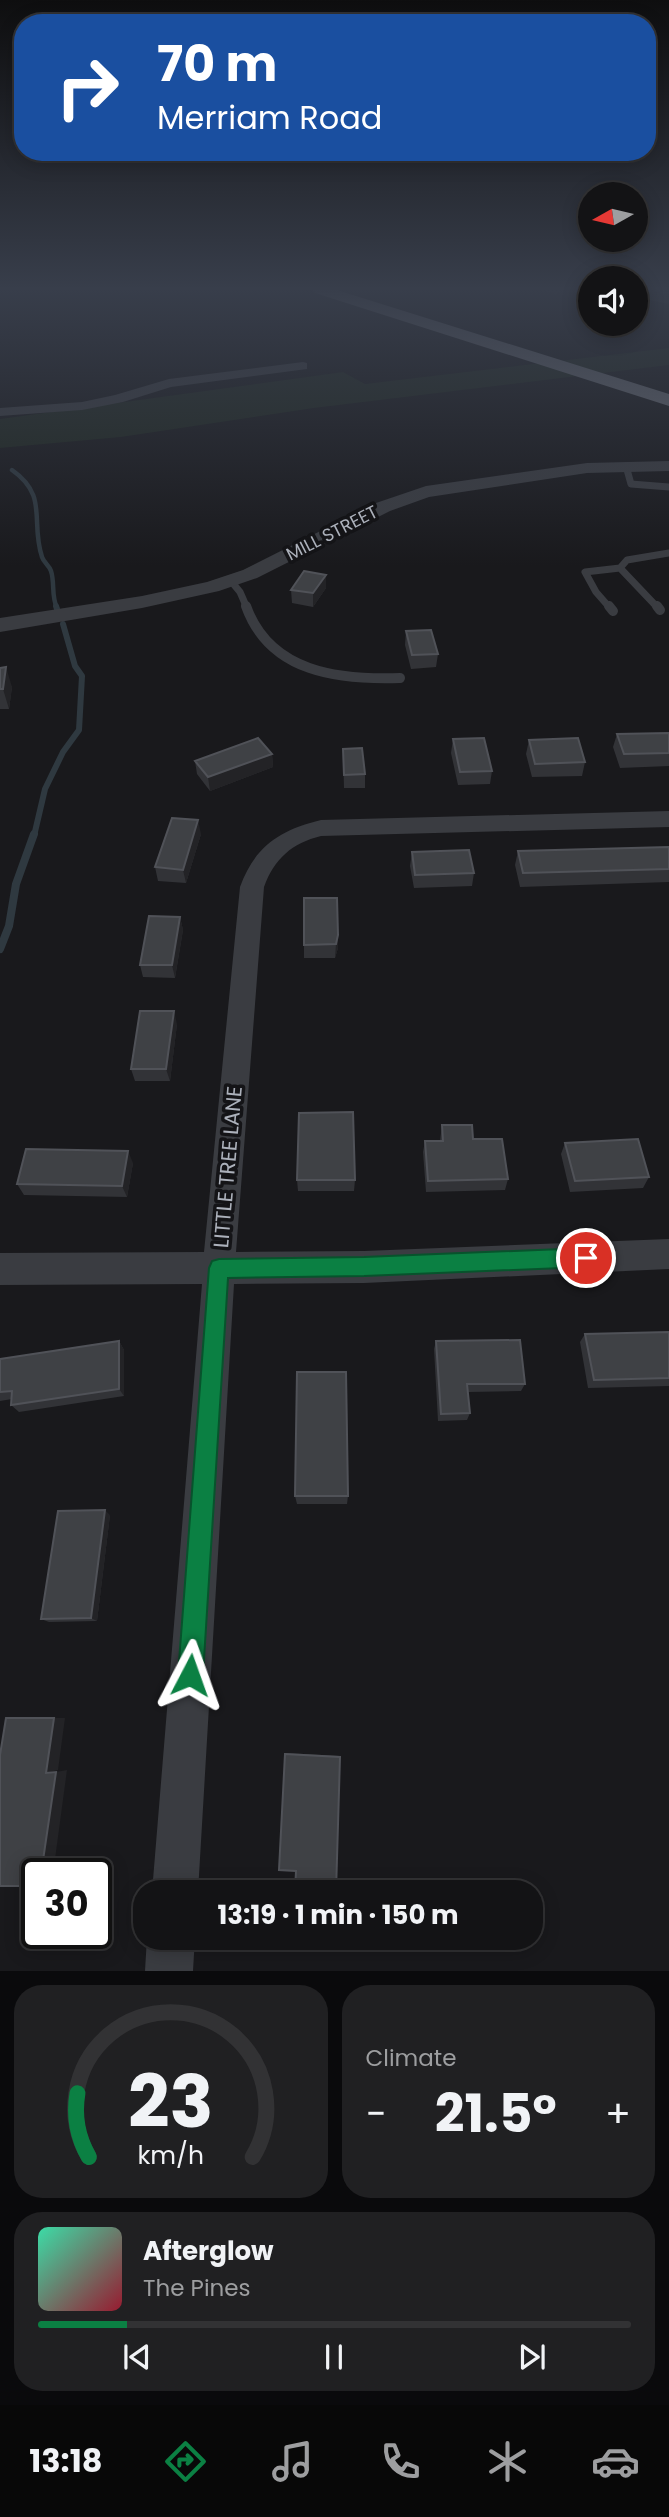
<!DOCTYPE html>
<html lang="en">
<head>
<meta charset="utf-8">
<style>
	:root { --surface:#131315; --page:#202022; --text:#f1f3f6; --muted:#9d9ea0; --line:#323234; --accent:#0b8043 }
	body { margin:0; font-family:Poppins,sans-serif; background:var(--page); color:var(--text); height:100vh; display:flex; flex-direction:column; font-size:26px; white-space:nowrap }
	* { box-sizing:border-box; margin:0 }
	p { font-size:23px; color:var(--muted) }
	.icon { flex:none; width:38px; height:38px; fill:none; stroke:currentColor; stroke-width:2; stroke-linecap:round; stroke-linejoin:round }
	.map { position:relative; height:1971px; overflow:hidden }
	.details { display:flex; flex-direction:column; gap:14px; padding:14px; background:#0a0a0c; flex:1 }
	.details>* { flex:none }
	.banner { position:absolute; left:14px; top:14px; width:642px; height:147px; border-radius:28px; box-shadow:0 4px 18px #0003,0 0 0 2px var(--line); background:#1a4fa0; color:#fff; overflow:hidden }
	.needle { width:46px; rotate:262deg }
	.buttons { position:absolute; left:578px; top:182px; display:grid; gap:14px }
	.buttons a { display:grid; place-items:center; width:70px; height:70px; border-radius:50%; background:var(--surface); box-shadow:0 4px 18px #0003,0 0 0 2px var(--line); font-size:35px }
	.speed { position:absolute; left:21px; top:1858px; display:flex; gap:14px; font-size:35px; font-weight:700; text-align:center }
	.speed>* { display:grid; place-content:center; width:91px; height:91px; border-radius:50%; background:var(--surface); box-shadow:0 4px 18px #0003,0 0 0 2px var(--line); line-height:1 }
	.speed .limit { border:4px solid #111; border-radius:10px; background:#fff; color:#111 }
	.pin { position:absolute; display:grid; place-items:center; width:60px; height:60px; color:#fff; margin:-30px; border:4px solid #fff; border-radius:50%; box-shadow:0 2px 7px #0007 }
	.me { position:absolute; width:77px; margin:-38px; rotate:4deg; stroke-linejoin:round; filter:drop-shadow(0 0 5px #0008) }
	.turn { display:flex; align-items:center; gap:24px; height:147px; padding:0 28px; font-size:32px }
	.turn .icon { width:91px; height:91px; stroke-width:2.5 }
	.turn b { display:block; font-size:49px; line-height:60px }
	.big { font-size:52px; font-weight:700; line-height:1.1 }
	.details .card { flex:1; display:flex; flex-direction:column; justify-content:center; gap:10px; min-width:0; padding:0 24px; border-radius:28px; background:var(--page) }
	.details .dial { align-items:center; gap:0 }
	.dial svg { height:182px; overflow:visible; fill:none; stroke:var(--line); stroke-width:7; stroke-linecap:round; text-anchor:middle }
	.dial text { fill:var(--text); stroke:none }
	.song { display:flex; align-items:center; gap:21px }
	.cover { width:84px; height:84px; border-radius:10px; background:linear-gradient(135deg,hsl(160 70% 55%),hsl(350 70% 35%)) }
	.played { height:7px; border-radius:4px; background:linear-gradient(90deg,var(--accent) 15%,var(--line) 15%) }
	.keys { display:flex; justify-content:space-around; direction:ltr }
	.heat { display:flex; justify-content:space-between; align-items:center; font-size:38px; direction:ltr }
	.details .tiles { flex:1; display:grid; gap:14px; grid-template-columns:1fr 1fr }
	.card:last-child { grid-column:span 2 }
	.trip { position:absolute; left:133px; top:1880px; width:410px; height:70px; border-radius:28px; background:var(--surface); box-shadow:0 4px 18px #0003,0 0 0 2px var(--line); font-weight:700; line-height:70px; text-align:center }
	.tab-bar { display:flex; height:112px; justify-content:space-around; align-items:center; background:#080808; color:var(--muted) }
	.tab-bar .icon { width:49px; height:49px }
	.tab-bar .selected { color:var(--accent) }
	.tab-bar b { font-size:32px; color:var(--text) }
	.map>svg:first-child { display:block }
	.green { fill:#1f2720 }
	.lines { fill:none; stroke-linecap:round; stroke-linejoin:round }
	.stream-far2 { stroke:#2f3940; stroke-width:4.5 }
	.stream-far1 { stroke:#2f3940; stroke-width:6 }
	.stream { stroke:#2f3940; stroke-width:8 }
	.service-far1 { stroke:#3a3c41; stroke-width:7 }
	.service { stroke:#3a3c41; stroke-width:10 }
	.minor { fill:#3a3c41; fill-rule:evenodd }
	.tertiary { fill:#3a3c41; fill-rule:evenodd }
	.motorway { fill:#676a72; fill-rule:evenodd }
	.wall { fill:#323337 }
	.shaded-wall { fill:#232326 }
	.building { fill:#3f4145; stroke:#505258; stroke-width:2 }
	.route { fill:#0b8043; stroke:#07532c; stroke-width:2 }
	.labels { text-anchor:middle; stroke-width:7; stroke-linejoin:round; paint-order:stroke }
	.far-street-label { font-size:18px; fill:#acb1bb; stroke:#141417 }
	.street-label { font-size:21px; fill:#acb1bb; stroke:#141417 }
</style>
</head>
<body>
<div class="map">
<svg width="669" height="1971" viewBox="0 0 669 1971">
	<rect width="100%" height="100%" fill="#19191c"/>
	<path class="green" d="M 669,348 L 669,365 L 314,408 L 121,437 L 0,448 L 0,419 L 343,372 L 365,384 Z"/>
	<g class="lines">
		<path class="stream-far2" d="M 12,470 C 49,496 30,521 42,557 C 44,563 49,565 51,571 C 55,583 51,596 57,608"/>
		<path class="stream-far1" d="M 56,606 L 57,609
			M 34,836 L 45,789 L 63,752 L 79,730 L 82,676 L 75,666 L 63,624"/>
		<path class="stream" d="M 0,949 L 9,926 L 16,884 L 34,834"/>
		<path class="service-far1" d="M 626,466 L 631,484 L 669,487
			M 231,581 L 240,592 L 247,608
			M 610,608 L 596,592 L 585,572 L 620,568
			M 658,608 L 620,568 L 627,560 L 669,553"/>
		<path class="service" d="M 246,606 C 270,673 339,680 400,678
			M 609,606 L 613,611
			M 657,606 L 660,610"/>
		<path class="minor" d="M 303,362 L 307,363 L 307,369 L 171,387 L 123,402 L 82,410 L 0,416 L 0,408 L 82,402 L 115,395 L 169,379 Z
			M 669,811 L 669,827 L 321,836 C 292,843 274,859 264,887 L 236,1252 L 364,1251 L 669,1239 L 669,1269 L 364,1283 L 234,1284 L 198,1892 L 152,1892 L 202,1284 L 0,1285 L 0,1253 L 204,1252 L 240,887 C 255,846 280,830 321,820 Z
			M 147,1937 L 195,1937 L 193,1971 L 145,1971 Z"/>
		<path class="tertiary" d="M 669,461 L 669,471 L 587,473 L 429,497 L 390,511 L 257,578 L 219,591 L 142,608 L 0,632 L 0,618 L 142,596 L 207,582 L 243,570 L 376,503 L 426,486 L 587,463 Z"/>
		<path class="motorway" d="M 313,290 L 337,290 L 669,394 L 669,406 L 315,293 Z"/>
	</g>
	<path class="wall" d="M 542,290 L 562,290 L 556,294 Z
		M 636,290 L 669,290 L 669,304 L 635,297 Z
		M 326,588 L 313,607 L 292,603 L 291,590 Z
		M 406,631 L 438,654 L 436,667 L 411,669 L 405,645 Z
		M 0,668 L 12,687 L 9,709 L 0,709 Z
		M 669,733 L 669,766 L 620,768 L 613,747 L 617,734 Z
		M 453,739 L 492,771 L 490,784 L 458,785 L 451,753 Z
		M 529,740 L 585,762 L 582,776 L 532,777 L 526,754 Z
		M 343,749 L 365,774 L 365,788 L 344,788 Z
		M 272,754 L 273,767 L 210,791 L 197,774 L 195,761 Z
		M 201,834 L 186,883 L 158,881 L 155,867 Z
		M 669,847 L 669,882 L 520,887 L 515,865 L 518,851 Z
		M 412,852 L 474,873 L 472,886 L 414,888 L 410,866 Z
		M 337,898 L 338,948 L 335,958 L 304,958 L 304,945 Z
		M 180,917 L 183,930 L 175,978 L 143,977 L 140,965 Z
		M 177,1024 L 170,1081 L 135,1081 L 131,1069 Z
		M 442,1125 L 473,1139 L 508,1179 L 505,1190 L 426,1192 L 423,1152 L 425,1141 L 440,1141 Z
		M 565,1143 L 649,1177 L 643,1188 L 570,1192 L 561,1154 Z
		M 133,1163 L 127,1197 L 24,1195 L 17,1184 Z
		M 297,1180 L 355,1180 L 354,1191 L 298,1191 Z
		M 669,1332 L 669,1386 L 588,1388 L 580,1342 L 585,1334 Z
		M 119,1341 L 124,1350 L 124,1396 L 19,1412 L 11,1405 L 12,1399 L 0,1401 L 0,1359 Z
		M 436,1341 L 525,1384 L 521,1391 L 468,1392 L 470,1413 L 467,1420 L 438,1421 L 434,1349 Z
		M 295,1496 L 348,1496 L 347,1504 L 297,1504 Z
		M 110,1515 L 97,1621 L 49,1622 L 41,1619 Z
		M 286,1753 L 340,1756 L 336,1892 L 296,1871 L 285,1754 Z"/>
	<path class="shaded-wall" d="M 326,575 L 326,588 L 313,607 L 313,593 Z
		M 6,667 L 12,687 L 9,709 L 3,689 Z
		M 272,754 L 273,767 L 210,791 L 208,777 Z
		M 198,820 L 201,834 L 186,883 L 183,870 Z
		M 180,917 L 183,930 L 175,978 L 172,965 Z
		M 338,935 L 338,948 L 335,958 L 336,944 Z
		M 174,1011 L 177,1024 L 170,1081 L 166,1069 Z
		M 128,1151 L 133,1163 L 127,1197 L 122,1186 Z
		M 119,1341 L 124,1350 L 124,1396 L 119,1389 Z
		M 105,1510 L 110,1515 L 97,1621 L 91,1618 Z
		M 54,1718 L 65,1718 L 58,1770 L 46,1773 Z
		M 67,1770 L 53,1874 L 41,1874 L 56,1772 Z"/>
	<path class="building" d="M 653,290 L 669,290 L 669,293 Z
		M 304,571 L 326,575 L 313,593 L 291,590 Z
		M 431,630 L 438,654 L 412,655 L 406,631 Z
		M 6,667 L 3,689 L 0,689 L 0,668 Z
		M 669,733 L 669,753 L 624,754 L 617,734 Z
		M 258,738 L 272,754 L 208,777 L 195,761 Z
		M 484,738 L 492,771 L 460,772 L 453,739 Z
		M 578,738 L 585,762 L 535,764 L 529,740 Z
		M 362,748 L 365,774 L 344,775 L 343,749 Z
		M 172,818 L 198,820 L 183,870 L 155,867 Z
		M 669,847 L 669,869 L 523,873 L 518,851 Z
		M 469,850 L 474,873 L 415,875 L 412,852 Z
		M 304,898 L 337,898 L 338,935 L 336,944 L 304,945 Z
		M 149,916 L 180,917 L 172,965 L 140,965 Z
		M 140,1011 L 174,1011 L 166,1069 L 131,1069 Z
		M 353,1112 L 355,1180 L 297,1180 L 299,1113 Z
		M 442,1125 L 472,1125 L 473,1139 L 502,1139 L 508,1179 L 428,1181 L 425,1141 L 443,1141 Z
		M 638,1139 L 649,1177 L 575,1181 L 565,1143 Z
		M 26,1149 L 128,1151 L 122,1186 L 17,1184 Z
		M 669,1332 L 669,1378 L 594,1380 L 585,1334 Z
		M 520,1340 L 525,1384 L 467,1384 L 470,1413 L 441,1414 L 436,1341 Z
		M 119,1341 L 119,1389 L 11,1405 L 12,1391 L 0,1392 L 0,1359 Z
		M 297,1372 L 346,1372 L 348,1496 L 295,1496 Z
		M 105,1510 L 91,1618 L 41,1619 L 58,1511 Z
		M 6,1718 L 54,1718 L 46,1773 L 56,1772 L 41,1874 L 37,1874 L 37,1886 L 0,1886 L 0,1755 Z
		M 285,1754 L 340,1757 L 336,1892 L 295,1892 L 296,1871 L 279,1870 Z"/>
	<linearGradient id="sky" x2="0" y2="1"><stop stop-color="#0e0e0f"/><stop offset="0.51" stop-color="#383e4b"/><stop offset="1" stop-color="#383e4b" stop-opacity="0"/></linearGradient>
	<rect width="669" height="566" fill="url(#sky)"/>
	<path class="route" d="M 586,1248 L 593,1251 L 595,1258 L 593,1264 L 586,1267 L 364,1276 L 228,1278 L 203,1675 L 199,1684 L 190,1687 L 181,1684 L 178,1675 L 209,1268 L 212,1261 L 219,1259 L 364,1257 Z"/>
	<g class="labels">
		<g class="far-street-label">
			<text transform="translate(332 533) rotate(-27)" y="6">MILL STREET</text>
		</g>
		<g class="street-label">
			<text transform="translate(228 1167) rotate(-85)" y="7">LITTLE TREE LANE</text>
		</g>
	</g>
</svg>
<div class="buttons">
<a><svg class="needle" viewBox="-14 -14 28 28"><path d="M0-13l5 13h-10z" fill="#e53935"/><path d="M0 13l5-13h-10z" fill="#9d9ea0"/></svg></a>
<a><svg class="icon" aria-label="sound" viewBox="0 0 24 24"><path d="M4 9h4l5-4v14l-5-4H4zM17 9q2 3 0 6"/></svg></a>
</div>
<div class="speed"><div class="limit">30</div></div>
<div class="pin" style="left:586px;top:1258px;background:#d93025"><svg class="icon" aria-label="arrive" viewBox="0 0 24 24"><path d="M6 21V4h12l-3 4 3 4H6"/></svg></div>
<svg class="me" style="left:190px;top:1675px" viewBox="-20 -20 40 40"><path d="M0-17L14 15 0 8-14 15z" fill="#0b8043" stroke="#fff" stroke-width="4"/></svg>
<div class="trip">13:19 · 1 min · 150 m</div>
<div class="banner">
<div class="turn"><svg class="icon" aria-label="right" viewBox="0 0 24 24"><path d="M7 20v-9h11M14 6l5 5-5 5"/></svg><div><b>70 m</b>Merriam Road</div></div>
</div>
</div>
<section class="details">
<div class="tiles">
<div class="card dial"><svg viewBox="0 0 100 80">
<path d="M14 69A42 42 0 1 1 86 69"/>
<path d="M14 69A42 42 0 0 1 9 41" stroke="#0b8043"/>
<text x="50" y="56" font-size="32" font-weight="700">23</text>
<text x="50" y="72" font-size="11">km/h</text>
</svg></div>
<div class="card"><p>Climate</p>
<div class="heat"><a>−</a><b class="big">21.5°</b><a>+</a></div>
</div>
<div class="card">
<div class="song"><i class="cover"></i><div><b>Afterglow</b><p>The Pines</p></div></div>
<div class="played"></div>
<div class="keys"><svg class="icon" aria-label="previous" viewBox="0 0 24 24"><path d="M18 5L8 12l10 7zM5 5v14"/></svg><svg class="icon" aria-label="pause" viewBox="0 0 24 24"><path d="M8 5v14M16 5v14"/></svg><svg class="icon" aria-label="next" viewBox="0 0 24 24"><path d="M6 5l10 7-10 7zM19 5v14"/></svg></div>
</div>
</div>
</section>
<nav class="tab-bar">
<b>13:18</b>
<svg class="icon selected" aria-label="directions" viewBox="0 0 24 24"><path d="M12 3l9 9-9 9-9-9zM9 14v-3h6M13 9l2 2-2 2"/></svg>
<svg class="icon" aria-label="music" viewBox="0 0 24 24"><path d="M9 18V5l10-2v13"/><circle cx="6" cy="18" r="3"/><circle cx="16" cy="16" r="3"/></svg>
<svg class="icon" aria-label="phone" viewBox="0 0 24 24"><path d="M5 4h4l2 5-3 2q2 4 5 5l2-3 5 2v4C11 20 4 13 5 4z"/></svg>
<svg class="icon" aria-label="climate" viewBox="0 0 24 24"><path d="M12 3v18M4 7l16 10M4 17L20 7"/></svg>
<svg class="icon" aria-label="car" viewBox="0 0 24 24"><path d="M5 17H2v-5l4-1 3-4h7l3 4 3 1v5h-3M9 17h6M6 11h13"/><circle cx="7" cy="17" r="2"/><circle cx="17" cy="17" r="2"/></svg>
</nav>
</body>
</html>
